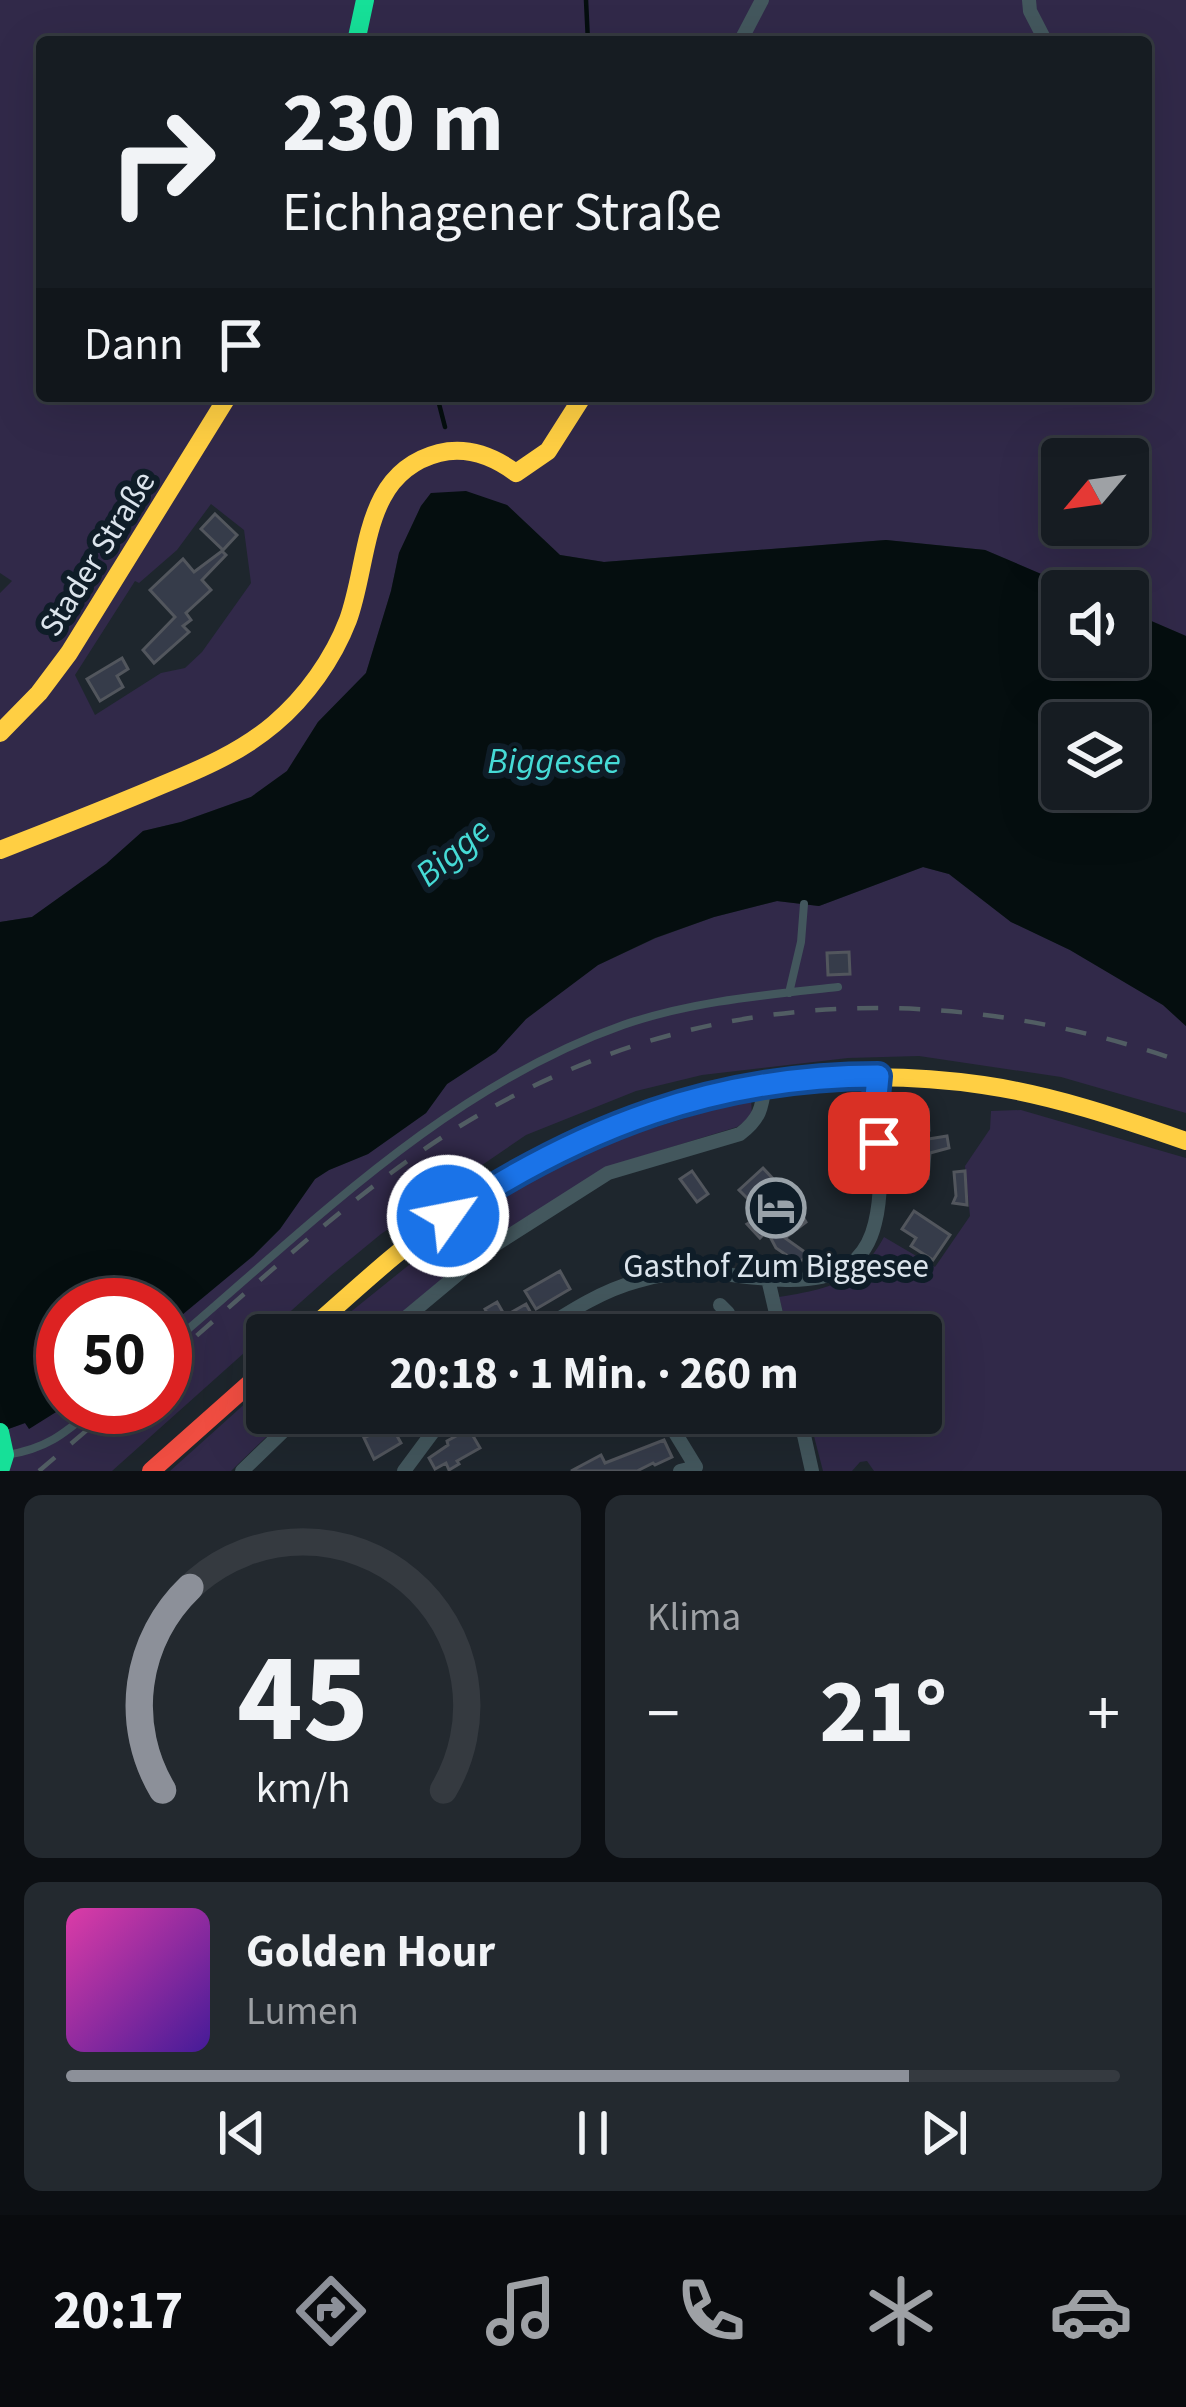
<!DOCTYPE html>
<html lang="de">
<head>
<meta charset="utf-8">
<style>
	:root { --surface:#161c22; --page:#23292f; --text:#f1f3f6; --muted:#9ea1a5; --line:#353a40; --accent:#8c9099 }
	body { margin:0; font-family:"Source Sans 3",sans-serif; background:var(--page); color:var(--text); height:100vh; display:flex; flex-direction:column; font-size:45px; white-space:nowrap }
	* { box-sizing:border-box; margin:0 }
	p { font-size:39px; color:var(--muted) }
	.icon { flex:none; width:66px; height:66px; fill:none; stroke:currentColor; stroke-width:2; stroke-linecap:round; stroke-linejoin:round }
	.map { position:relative; height:1471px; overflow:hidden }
	.sheet { display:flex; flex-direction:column; gap:24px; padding:24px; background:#0c0f13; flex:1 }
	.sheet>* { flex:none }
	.top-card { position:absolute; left:36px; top:36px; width:1116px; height:366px; border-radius:12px; box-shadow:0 12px 48px #0002,0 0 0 3px var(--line); background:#161c22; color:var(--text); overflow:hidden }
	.needle { width:78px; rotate:241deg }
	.fabs { position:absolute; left:1041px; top:438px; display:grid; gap:24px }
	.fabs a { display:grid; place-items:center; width:108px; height:108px; border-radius:12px; background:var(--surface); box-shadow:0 12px 48px #0002,0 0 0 3px var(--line); font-size:60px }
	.speed { position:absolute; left:36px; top:1278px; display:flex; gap:24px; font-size:60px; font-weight:700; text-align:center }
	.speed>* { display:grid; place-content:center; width:156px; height:156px; border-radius:50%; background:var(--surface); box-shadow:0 12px 48px #0002,0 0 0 3px var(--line); line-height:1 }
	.speed .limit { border:18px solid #d22; background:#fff; color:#111 }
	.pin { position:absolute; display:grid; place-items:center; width:102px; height:102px; color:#fff; margin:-51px; border-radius:24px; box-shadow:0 6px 18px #0006 }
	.me { position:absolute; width:132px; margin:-66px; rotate:57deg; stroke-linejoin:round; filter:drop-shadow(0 0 9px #0008) }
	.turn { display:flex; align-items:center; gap:42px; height:252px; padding:0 48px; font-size:54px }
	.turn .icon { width:156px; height:156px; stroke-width:2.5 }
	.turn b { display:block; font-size:84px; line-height:102px }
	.then { display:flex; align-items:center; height:114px; padding:0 48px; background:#0003; gap:24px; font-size:45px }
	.big { font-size:90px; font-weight:700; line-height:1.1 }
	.sheet .card { flex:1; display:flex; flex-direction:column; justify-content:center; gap:18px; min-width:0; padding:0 42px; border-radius:18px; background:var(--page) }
	.sheet .dial { align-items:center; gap:0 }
	.dial svg { height:312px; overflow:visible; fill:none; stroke:var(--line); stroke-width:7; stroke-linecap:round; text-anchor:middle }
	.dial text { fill:var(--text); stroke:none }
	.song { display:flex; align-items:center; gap:36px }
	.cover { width:144px; height:144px; border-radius:18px; background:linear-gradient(135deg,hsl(320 70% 55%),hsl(260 70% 35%)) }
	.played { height:12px; border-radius:6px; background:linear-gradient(90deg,var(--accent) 80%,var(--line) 80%) }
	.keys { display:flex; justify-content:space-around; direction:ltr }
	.heat { display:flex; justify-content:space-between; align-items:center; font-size:66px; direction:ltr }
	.sheet .tiles { flex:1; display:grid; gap:24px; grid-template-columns:1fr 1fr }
	.card:last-child { grid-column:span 2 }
	.trip { position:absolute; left:246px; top:1314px; width:696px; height:120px; border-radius:12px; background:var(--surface); box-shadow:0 12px 48px #0002,0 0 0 3px var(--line); font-weight:700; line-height:120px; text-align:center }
	.tab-bar { display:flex; height:192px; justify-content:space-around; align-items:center; background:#090b0e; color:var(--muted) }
	.tab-bar .icon { width:84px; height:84px }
	.tab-bar .current { color:var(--accent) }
	.tab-bar b { font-size:54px; color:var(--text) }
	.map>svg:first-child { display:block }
	.green { fill:#312949; fill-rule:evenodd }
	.water { fill:#050e0f; fill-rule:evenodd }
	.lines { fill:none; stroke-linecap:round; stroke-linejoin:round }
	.stream { stroke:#050e0f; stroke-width:4.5 }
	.building { fill:#363c4a; stroke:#52565d; stroke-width:3 }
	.lane { stroke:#43575d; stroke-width:8 }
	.street { stroke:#43575d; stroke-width:14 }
	.fast { stroke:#16e098; stroke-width:18 }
	.slow { stroke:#ffcf43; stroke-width:18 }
	.jam { stroke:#f24e42; stroke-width:18 }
	.rail { stroke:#515d63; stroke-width:4.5; stroke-dasharray:21 21; stroke-linecap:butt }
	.route-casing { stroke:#114b97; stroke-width:30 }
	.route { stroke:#1a73e8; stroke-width:21 }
	.labels { text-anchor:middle; stroke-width:12; stroke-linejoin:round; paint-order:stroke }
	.street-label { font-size:33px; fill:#dbe4ec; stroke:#0f1d28 }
	.poi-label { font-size:33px; fill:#dbe4ec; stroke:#0f1d28 }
	.water-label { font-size:36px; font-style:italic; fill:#46dbd6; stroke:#0f1d28 }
</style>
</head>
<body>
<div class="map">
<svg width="1186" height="1471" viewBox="0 0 1186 1471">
	<rect width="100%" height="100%" fill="#1e262d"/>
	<path class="green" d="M 0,0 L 1186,0 L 1186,636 L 1128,611 L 1128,591 L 1081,591 L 985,550 L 886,540 L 604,562 L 560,555 L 507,505 L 431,493 L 421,506 L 399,553 L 391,591 L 366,673 L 318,722 L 287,771 L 251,797 L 181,822 L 143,831 L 106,864 L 32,917 L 0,922 L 0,593 L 12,581 L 0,573 ZM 42,42 L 1146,42 L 1146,396 L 42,396 ZM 1062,459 L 1128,459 L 1128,525 L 1062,525 ZM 211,504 L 244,530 L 251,583 L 202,652 L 185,668 L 161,673 L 95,715 L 75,675 L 135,581 L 139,583 L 177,550 Z
		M 923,867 L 949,874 L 1011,922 L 1070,950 L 1163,1005 L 1186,1026 L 1186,1113 L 1061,1077 L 919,1056 L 848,1058 L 702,1075 L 636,1091 L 526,1135 L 381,1234 L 330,1276 L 112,1471 L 0,1471 L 0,1432 L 25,1423 L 30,1428 L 64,1407 L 165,1407 L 165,1329 L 253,1256 L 280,1229 L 315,1179 L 329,1170 L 368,1154 L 426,1113 L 447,1084 L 496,1052 L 526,1019 L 598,965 L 656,938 L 714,917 L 777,901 L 819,906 Z
		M 751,1098 L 752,1116 L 737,1127 L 607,1167 L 484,1244 L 375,1335 L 322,1335 L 420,1256 L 498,1200 L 597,1145 Z
		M 1021,1110 L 1186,1158 L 1186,1471 L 874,1471 L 867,1461 L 860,1462 L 852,1471 L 823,1471 L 808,1413 L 921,1413 L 921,1335 L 789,1335 L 779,1297 C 828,1289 859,1283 884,1237 L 935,1267 L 970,1216 L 965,1166 L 990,1129 L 991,1111 Z
		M 267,1384 L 267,1413 L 291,1413 L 231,1471 L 170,1471 Z"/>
	<path class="water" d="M 466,491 L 507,505 L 560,555 L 604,562 L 886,540 L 985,550 L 1081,591 L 1062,591 L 1062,657 L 1128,657 L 1128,611 L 1186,636 L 1186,1026 L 1163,1005 L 1070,950 L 1011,922 L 949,874 L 923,867 L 819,906 L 777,901 L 714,917 L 655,938 L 598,965 L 526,1019 L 496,1052 L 447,1084 L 426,1113 L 368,1154 L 329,1170 L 315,1179 L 280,1229 L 253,1256 L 165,1329 L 165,1305 L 63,1305 L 64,1407 L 29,1429 L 25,1423 L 0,1432 L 0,922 L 32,917 L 106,864 L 143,831 L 181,822 L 251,797 L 287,771 L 318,722 L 366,673 L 391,591 L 399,553 L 421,506 L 431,493 ZM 1062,723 L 1128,723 L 1128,789 L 1062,789 Z"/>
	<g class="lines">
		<path class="stream" d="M 586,0 L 588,42
			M 437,396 L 445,427"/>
	</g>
	<path class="building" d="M 215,514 L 237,535 L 223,550 L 201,529 Z
		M 222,551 L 226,555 L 202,580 L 211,590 L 186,613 L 191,620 L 183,626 L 189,632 L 154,663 L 143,650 L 175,617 L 150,590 L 183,559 L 194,572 Z
		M 122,658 L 128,669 L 117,676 L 123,687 L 100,701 L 87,679 Z
		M 849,952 L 850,974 L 828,975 L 827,953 Z
		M 928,1110 L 929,1130 L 912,1131 L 911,1123 L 906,1123 L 905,1112 Z
		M 947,1136 L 949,1148 L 930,1153 L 928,1178 L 905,1176 L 909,1151 L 921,1152 L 922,1140 Z
		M 763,1168 L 777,1183 L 753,1204 L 739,1190 Z
		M 692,1171 L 708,1194 L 697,1202 L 680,1179 Z
		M 965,1171 L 967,1205 L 953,1203 L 956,1196 L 954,1172 Z
		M 792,1197 L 806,1222 L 785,1238 L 809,1255 L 798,1263 L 776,1248 L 767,1231 L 760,1238 L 747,1224 Z
		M 914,1211 L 950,1235 L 933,1260 L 911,1246 L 916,1238 L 902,1229 Z
		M 560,1271 L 570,1289 L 536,1309 L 525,1291 Z
		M 497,1302 L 505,1316 L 526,1304 L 532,1315 L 500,1335 L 467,1335 L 478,1320 L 488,1315 L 485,1309 Z
		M 635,1316 L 636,1319 L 646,1316 L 652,1335 L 627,1335 L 622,1320 Z
		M 391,1425 L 401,1443 L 374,1459 L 364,1438 Z
		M 469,1429 L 480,1448 L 457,1461 L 459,1464 L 449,1470 L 446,1463 L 435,1469 L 429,1458 L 448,1445 L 447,1441 Z
		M 664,1440 L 672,1457 L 655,1465 L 653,1463 L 637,1471 L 571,1471 L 601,1455 L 605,1463 Z"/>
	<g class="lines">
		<path class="lane" d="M 789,993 L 801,942 L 804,904
			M 841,1152 L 877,1144
			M 165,1349 C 307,1229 444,1088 623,1025 C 692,1001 766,995 838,987
			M 6,1455 C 47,1449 65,1433 96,1407"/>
		<path class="street" d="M 1029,0 L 1030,11 L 1046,42
			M 740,42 L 762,0
			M 768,1279 L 781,1335
			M 385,1335 L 487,1250 L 608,1173 L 740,1134 C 760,1119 762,1108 765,1084
			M 533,1335 C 566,1314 600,1291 638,1281 C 655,1276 676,1272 693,1272 C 753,1272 855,1309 875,1223 C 887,1174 873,1125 878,1076
			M 684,1335 L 726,1322 L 728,1313 L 720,1305
			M 663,1413 L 696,1467 L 680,1471
			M 799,1413 L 812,1471
			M 242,1471 L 302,1413
			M 404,1471 L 447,1413"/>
		<path class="fast" d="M 356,42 L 365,0
			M 0,1432 L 5,1455 L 0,1471"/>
		<path class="slow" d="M 0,733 L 39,693 L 69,653 L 228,396
			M 0,850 C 54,829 108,808 162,785 C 201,769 241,752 274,724 C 306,697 333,659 348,620 C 370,560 361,473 439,453 C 468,446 493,456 516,473 L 548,451 L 583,396
			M 304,1335 C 352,1293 399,1248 452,1212 C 612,1106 791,1057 983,1085 C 1052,1095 1120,1118 1186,1141"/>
		<path class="jam" d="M 151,1471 L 267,1368"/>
		<path class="rail" d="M 165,1363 C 255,1286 342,1203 441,1138 C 671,989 931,974 1186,1063
			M 39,1471 L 114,1407"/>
	</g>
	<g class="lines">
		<g class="route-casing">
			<path id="route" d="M 448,1216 C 582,1127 716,1076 878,1076 L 876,1097 L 879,1143"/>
		</g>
		<use href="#route" class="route"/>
	</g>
	<defs>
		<g id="hotel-ring" transform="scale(3)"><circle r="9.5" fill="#0f1d28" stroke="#99a2a9" stroke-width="1.5"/><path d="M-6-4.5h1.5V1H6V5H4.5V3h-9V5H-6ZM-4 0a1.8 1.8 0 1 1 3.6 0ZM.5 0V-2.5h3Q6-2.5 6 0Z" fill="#99a2a9"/></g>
	</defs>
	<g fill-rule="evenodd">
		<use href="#hotel-ring" x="776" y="1208"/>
	</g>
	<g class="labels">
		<g class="street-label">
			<text transform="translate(96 553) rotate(-58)" y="12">Stader Straße</text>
		</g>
		<g class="poi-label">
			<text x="776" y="1277">Gasthof Zum Biggesee</text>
		</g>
		<g class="water-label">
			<text x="554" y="773">Biggesee</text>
			<text transform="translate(452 851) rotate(-40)" y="13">Bigge</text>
		</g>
	</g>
</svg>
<div class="fabs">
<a><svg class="needle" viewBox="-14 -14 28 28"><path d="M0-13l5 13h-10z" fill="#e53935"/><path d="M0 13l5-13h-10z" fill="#9ea1a5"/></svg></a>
<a><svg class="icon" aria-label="sound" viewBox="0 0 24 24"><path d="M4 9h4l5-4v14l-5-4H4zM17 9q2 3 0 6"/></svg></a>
<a><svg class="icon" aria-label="layers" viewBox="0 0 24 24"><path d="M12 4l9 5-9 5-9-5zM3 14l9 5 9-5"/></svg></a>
</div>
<div class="speed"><div class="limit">50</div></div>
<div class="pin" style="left:879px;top:1143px;background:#d93025"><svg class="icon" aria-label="arrive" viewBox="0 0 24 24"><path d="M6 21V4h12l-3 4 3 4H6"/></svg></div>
<svg class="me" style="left:448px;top:1216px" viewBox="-20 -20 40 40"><circle r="17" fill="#1a73e8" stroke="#fff" stroke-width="3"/><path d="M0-11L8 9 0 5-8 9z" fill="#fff"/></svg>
<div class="trip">20:18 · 1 Min. · 260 m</div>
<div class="top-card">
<div class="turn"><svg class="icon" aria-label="right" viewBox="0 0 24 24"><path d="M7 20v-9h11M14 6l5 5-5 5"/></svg><div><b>230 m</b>Eichhagener Straße</div></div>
<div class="then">Dann<svg class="icon" aria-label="arrive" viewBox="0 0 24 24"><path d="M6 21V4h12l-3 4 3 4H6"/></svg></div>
</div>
</div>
<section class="sheet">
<div class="tiles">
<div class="card dial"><svg viewBox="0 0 100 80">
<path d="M14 69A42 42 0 1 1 86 69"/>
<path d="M14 69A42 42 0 0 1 21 17" stroke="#8c9099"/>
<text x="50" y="56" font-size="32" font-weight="700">45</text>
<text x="50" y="72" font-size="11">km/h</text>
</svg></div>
<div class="card"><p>Klima</p>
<div class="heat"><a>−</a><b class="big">21°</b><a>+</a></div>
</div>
<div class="card">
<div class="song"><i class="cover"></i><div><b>Golden Hour</b><p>Lumen</p></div></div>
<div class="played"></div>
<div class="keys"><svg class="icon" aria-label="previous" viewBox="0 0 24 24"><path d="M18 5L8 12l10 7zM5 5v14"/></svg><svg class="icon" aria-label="pause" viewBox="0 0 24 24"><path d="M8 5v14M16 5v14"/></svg><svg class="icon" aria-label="next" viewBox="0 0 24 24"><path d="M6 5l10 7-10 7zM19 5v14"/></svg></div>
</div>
</div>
</section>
<nav class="tab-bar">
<b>20:17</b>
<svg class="icon current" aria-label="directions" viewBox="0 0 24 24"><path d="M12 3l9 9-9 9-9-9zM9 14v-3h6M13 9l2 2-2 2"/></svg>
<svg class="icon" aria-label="music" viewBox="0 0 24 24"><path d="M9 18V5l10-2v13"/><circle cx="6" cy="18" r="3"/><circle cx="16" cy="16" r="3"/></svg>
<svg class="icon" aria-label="phone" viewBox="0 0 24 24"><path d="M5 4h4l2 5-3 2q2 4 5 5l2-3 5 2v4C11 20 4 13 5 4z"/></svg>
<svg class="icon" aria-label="climate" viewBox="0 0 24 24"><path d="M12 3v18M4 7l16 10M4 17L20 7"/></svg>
<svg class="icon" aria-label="car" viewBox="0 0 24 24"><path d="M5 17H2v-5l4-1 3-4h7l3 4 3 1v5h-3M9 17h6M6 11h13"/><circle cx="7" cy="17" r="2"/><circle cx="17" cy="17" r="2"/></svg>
</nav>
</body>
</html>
